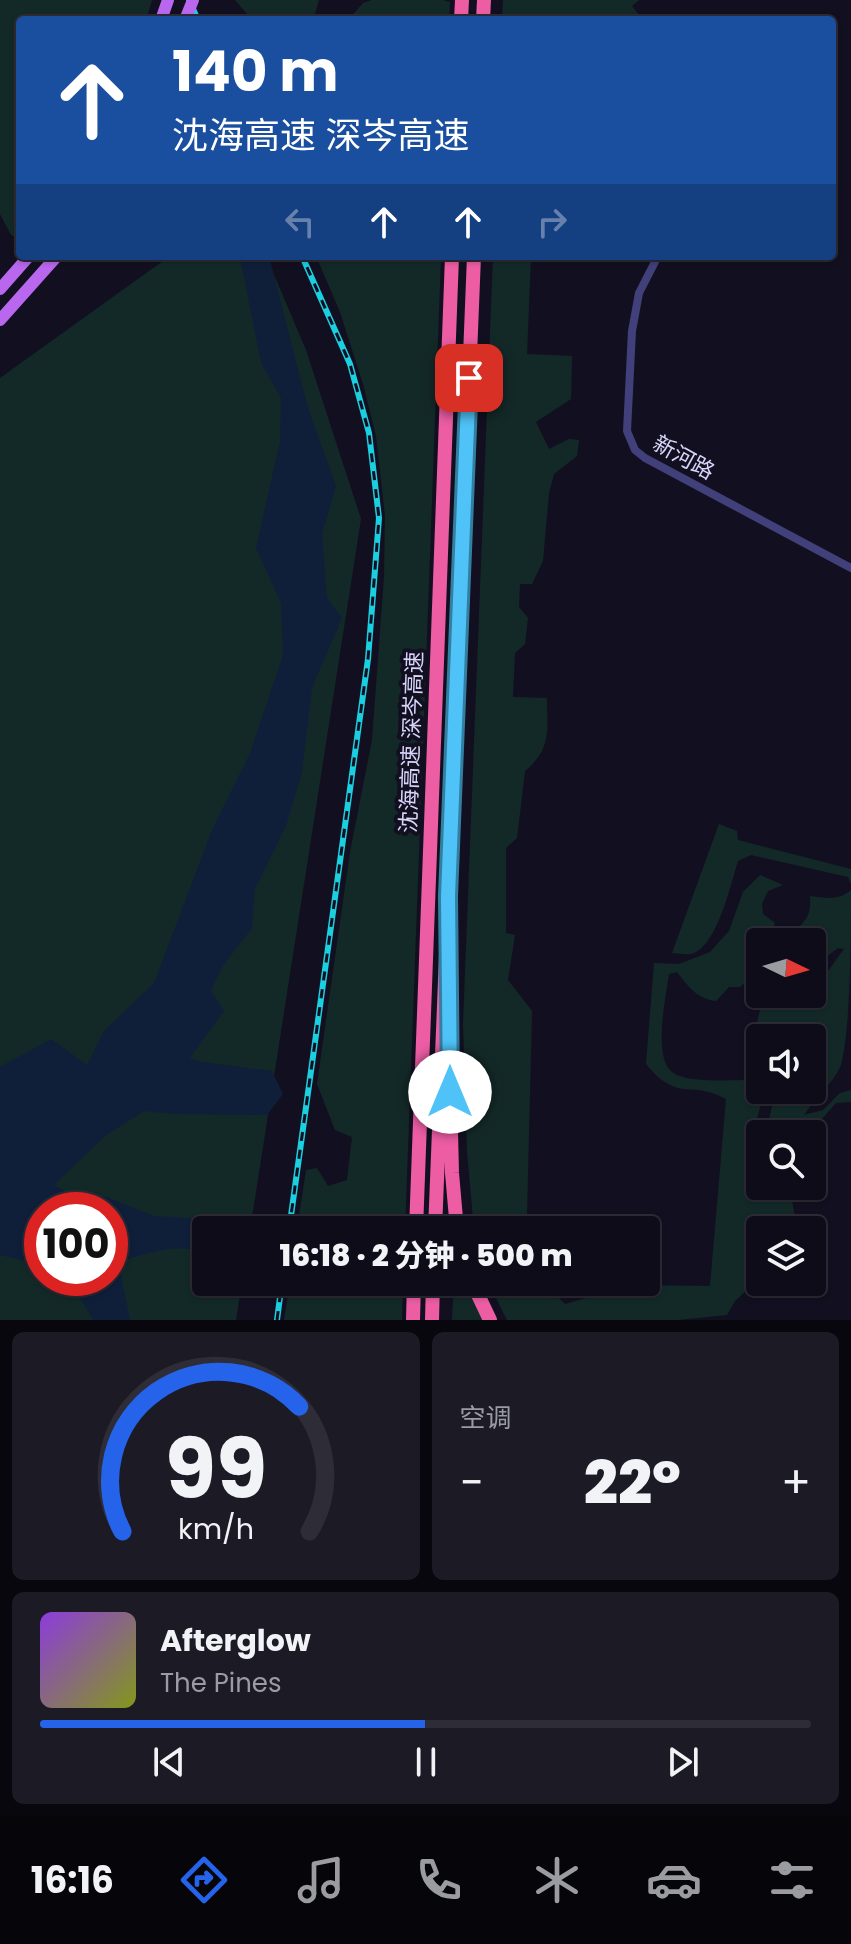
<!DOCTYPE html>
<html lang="zh">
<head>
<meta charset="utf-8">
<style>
	:root { --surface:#0e0c18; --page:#1c1a25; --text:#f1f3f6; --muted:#9b9ba2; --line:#2e2c37; --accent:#2563eb }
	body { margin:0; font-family:Poppins,"Noto Sans SC",sans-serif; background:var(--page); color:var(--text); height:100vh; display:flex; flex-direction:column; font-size:30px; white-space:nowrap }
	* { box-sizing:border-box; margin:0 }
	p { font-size:26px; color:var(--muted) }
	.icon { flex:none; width:44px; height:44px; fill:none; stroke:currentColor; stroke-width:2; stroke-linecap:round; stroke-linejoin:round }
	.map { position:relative; height:1320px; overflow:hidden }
	.drawer { display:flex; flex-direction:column; gap:12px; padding:12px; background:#08070d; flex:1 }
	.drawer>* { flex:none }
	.banner { position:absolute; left:16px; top:16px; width:820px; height:244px; border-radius:8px; box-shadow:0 2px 6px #0004,0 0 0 2px var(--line); background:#1a4fa0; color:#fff; overflow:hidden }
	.needle { width:52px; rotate:95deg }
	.buttons { position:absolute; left:746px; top:928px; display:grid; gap:16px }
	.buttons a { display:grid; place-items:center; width:80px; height:80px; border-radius:8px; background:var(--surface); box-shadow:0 2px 6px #0004,0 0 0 2px var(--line); font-size:40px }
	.speed { position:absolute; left:24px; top:1192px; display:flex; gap:16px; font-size:40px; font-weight:700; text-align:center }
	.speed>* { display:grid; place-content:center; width:104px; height:104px; border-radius:50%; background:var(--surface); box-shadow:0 2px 6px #0004,0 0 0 2px var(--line); line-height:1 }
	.speed .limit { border:12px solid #d22; background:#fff; color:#111 }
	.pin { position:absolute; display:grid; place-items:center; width:68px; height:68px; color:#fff; margin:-34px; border-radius:16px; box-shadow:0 4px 12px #0006 }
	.me { position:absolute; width:88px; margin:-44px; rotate:0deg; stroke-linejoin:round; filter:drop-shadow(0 0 6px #0008) }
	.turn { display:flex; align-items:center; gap:28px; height:168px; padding:0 24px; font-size:36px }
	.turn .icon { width:104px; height:104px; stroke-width:2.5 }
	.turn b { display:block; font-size:56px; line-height:68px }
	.lanes { display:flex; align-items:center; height:76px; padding:0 24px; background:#0003; justify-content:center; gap:40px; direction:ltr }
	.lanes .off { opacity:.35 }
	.big { font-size:60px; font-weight:800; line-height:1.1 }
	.drawer .tile { flex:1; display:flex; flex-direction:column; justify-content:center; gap:12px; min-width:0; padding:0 28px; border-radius:12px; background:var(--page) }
	.drawer .dial { align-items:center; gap:0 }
	.dial svg { height:208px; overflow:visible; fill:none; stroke:var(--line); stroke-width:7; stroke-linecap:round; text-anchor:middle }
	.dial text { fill:var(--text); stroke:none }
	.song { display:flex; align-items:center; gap:24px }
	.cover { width:96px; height:96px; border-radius:12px; background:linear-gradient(135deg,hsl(270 70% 55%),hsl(70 70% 35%)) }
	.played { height:8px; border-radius:4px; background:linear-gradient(90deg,var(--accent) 50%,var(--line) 50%) }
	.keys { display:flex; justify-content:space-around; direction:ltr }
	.heat { display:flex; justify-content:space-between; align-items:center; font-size:44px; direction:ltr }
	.drawer .tiles { flex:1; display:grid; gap:12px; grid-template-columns:1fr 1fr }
	.tile:last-child { grid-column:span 2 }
	.trip { position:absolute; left:192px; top:1216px; width:468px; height:80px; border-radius:8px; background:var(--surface); box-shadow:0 2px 6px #0004,0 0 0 2px var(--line); font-weight:800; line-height:80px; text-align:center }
	.menu { display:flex; height:128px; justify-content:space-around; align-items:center; background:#06050a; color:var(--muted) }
	.menu .icon { width:56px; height:56px }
	.menu .selected { color:var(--accent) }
	.menu b { font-size:36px; color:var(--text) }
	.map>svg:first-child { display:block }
	.green { fill:#132928; fill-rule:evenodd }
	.water { fill:#0f1f3a }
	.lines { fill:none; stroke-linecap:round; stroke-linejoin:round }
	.minor { stroke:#41407a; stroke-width:8 }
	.primary { stroke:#b967ee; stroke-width:12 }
	.motorway { stroke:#ec5da4; stroke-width:14 }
	.rail-casing { stroke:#1acfe0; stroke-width:6 }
	.rail { stroke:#121020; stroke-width:3; stroke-dasharray:9; stroke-linecap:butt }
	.primary-bridge { stroke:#b967ee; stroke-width:12 }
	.route-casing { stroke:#337fa1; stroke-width:20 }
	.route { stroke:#4fc3f7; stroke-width:14 }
	.labels { text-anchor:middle; stroke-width:8; stroke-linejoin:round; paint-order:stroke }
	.street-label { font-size:22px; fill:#d8d4fa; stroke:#121020 }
</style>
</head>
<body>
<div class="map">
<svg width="851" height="1320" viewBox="0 0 851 1320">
	<rect width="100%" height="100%" fill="#121020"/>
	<path class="green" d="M 0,0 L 152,0 L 146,20 L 20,20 L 20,238 L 11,235 L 0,214 Z
		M 235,0 L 319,0 L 313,20 L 252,20 Z
		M 372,0 L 443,0 L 450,2 L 449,20 L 348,20 L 363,3 Z
		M 503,0 L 639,0 L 632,6 L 643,20 L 502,20 Z
		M 170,256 L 266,256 L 306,350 L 361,519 L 250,1230 L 206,1230 L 206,1282 L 242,1282 L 236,1320 L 0,1320 L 0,378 ZM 42,1210 L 110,1210 L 110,1278 L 42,1278 Z
		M 316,256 L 441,256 L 405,1230 L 297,1230 L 306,1170 L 317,1168 L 328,1186 L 347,1180 L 352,1137 L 335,1130 L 317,1084 L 350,852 L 372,740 L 384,577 L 385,516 L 376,436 L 363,384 L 340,312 Z
		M 493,256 L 531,256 L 527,354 L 572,356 L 571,399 L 536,422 L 549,449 L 569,439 L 579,440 L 577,456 L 554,474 L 549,493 L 543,561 L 532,584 L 520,584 L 519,607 L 528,618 L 525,644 L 515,653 L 513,697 L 547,698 C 547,731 552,748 525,771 L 517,838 L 506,848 L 506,933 L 515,935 L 508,980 L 532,1011 L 527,1215 L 546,1217 L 545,1230 L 474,1230 L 467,1151 L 463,1025 Z
		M 719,824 L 737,831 L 738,840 L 851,869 L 851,884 L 848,877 L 751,855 L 738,861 C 731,883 717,948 691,954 C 685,955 677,953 672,953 Z
		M 760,875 L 783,885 L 768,891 L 762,904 L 763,914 L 775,923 L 767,942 L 760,942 C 760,961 755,975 740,987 L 729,987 L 716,1001 C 697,999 688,986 677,972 L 669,974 C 666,997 651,1062 675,1074 C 691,1083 730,1080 749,1080 L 758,1090 L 762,1100 L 745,1164 L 750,1181 L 760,1186 L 790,1186 L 794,1213 L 803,1221 L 804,1230 L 760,1230 L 760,1278 L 735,1301 L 727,1315 L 678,1320 L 507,1320 L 488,1282 L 543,1282 L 565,1304 L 630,1285 L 710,1286 L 726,1099 C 690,1079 679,1104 646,1064 L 654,963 L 679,964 L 710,952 L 729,931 L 743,892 Z
		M 851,890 C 851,935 851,1026 841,1065 C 832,1085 816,1097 804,1115 L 823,1110 L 840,1093 L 851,1090 L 851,1102 L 836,1103 L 822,1119 L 806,1124 L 792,1134 L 766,1134 L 773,1102 L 772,1090 L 812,1090 L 812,1038 L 760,1038 L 760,1041 L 756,1027 L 760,1010 L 753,990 L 760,974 L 760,994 L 812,994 L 812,982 L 828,971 L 844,949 L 838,948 L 818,963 L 812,962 L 812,942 L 803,942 L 798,928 C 809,918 811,910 810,896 C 825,898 839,901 851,890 Z
		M 290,1282 L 403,1282 L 402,1320 L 284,1320 Z
		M 454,1282 L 470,1282 L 485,1320 L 452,1320 Z"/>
	<path class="water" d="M 269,256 L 308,408 L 336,486 L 322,534 L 327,598 L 342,618 L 312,688 L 302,772 L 286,826 L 255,889 L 252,928 L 222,967 L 211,991 L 224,1011 L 190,1058 L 202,1062 L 272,1071 L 283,1094 L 267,1115 L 172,1114 L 144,1111 L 105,1136 L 54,1185 L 71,1194 L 107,1197 L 154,1216 L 219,1220 L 247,1230 L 206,1230 L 206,1253 C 178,1243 152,1252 125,1260 L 120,1270 L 130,1320 L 93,1320 L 71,1282 L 66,1278 L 110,1278 L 110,1210 L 42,1210 L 42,1265 L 0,1255 L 0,1067 L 51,1039 L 87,1065 L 104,1031 L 154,983 L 212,830 L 250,753 L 283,655 L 281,603 L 256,548 L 280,441 L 281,398 L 261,363 L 240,257 Z"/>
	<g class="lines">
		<path class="minor" d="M 658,256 L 639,293 L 632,331 L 627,431 L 635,450 L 645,458 L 851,568"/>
		<path class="primary" d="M 161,20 L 168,0
			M 0,289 L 29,256
			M 0,320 L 57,256"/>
		<path class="motorway" d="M 461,20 L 462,0
			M 483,20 L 484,0
			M 450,1091 L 452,1173 L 457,1230
			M 416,1230 L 452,256
			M 435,1230 L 474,256
			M 472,1282 L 490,1320
			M 413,1320 L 414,1282
			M 432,1320 L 433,1282"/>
		<g class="rail-casing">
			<path id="rail" d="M 189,0 L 198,20
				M 289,1230 L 368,659 L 379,518 L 369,433 L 350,364 L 302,256
				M 277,1320 L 282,1282"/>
		</g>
		<use href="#rail" class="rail"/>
		<path class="primary-bridge" d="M 185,20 L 193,0"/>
	</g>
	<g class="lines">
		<g class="route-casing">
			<path id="route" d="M 450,1092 L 448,896 L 469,378"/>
		</g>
		<use href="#route" class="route"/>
	</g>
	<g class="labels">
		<g class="street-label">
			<text transform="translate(684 457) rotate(29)" y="8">新河路</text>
			<text transform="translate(411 742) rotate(-88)" y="8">沈海高速 深岑高速</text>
		</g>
	</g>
</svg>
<div class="buttons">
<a><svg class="needle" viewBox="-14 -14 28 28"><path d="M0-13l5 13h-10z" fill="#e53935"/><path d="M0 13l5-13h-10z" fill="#9b9ba2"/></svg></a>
<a><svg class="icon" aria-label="sound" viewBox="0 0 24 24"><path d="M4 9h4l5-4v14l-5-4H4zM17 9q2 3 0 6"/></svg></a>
<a><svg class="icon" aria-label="search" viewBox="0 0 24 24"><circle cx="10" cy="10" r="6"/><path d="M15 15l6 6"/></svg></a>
<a><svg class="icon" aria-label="layers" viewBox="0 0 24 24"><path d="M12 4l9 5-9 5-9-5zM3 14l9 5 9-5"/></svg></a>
</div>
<div class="speed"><div class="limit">100</div></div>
<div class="pin" style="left:469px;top:378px;background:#d93025"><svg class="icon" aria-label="arrive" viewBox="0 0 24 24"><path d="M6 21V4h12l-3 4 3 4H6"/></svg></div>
<svg class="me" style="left:450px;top:1092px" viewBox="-20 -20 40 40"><circle r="19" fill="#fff"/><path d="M0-13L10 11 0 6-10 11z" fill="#4fc3f7"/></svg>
<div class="trip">16:18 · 2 分钟 · 500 m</div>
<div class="banner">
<div class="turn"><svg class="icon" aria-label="ahead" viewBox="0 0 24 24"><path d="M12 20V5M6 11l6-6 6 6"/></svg><div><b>140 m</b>沈海高速 深岑高速</div></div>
<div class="lanes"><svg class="icon off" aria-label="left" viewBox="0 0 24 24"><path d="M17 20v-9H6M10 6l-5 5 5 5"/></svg><svg class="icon" aria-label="ahead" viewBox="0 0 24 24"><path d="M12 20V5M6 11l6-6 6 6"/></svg><svg class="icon" aria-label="ahead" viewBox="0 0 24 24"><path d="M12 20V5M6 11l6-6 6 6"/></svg><svg class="icon off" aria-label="right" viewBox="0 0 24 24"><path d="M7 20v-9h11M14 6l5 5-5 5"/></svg></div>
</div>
</div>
<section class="drawer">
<div class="tiles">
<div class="tile dial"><svg viewBox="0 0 100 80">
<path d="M14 69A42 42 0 1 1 86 69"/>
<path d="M14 69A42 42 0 0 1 82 21" stroke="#2563eb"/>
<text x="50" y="56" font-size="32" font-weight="700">99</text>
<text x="50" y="72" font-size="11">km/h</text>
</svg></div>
<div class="tile"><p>空调</p>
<div class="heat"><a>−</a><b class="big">22°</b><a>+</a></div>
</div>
<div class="tile">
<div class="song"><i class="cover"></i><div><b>Afterglow</b><p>The Pines</p></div></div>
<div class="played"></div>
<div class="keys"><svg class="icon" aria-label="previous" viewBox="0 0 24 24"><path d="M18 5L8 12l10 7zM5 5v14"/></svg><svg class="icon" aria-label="pause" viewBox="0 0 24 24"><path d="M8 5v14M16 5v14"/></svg><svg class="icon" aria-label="next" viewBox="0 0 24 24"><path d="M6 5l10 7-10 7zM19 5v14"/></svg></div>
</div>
</div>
</section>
<nav class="menu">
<b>16:16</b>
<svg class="icon selected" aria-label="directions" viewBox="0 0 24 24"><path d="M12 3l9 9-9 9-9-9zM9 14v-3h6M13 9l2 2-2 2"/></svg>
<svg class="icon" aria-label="music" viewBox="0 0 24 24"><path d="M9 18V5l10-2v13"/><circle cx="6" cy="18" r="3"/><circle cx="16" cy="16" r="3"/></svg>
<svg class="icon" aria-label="phone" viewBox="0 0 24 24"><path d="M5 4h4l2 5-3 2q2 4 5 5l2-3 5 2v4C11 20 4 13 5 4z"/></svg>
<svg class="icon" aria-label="climate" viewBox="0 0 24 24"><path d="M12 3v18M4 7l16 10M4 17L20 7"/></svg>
<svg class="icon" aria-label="car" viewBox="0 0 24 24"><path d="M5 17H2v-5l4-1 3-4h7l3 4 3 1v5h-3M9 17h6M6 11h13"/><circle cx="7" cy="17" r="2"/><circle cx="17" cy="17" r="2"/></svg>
<svg class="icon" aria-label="filters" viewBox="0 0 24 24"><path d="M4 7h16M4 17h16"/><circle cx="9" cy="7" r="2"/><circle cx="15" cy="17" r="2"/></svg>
</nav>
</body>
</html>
